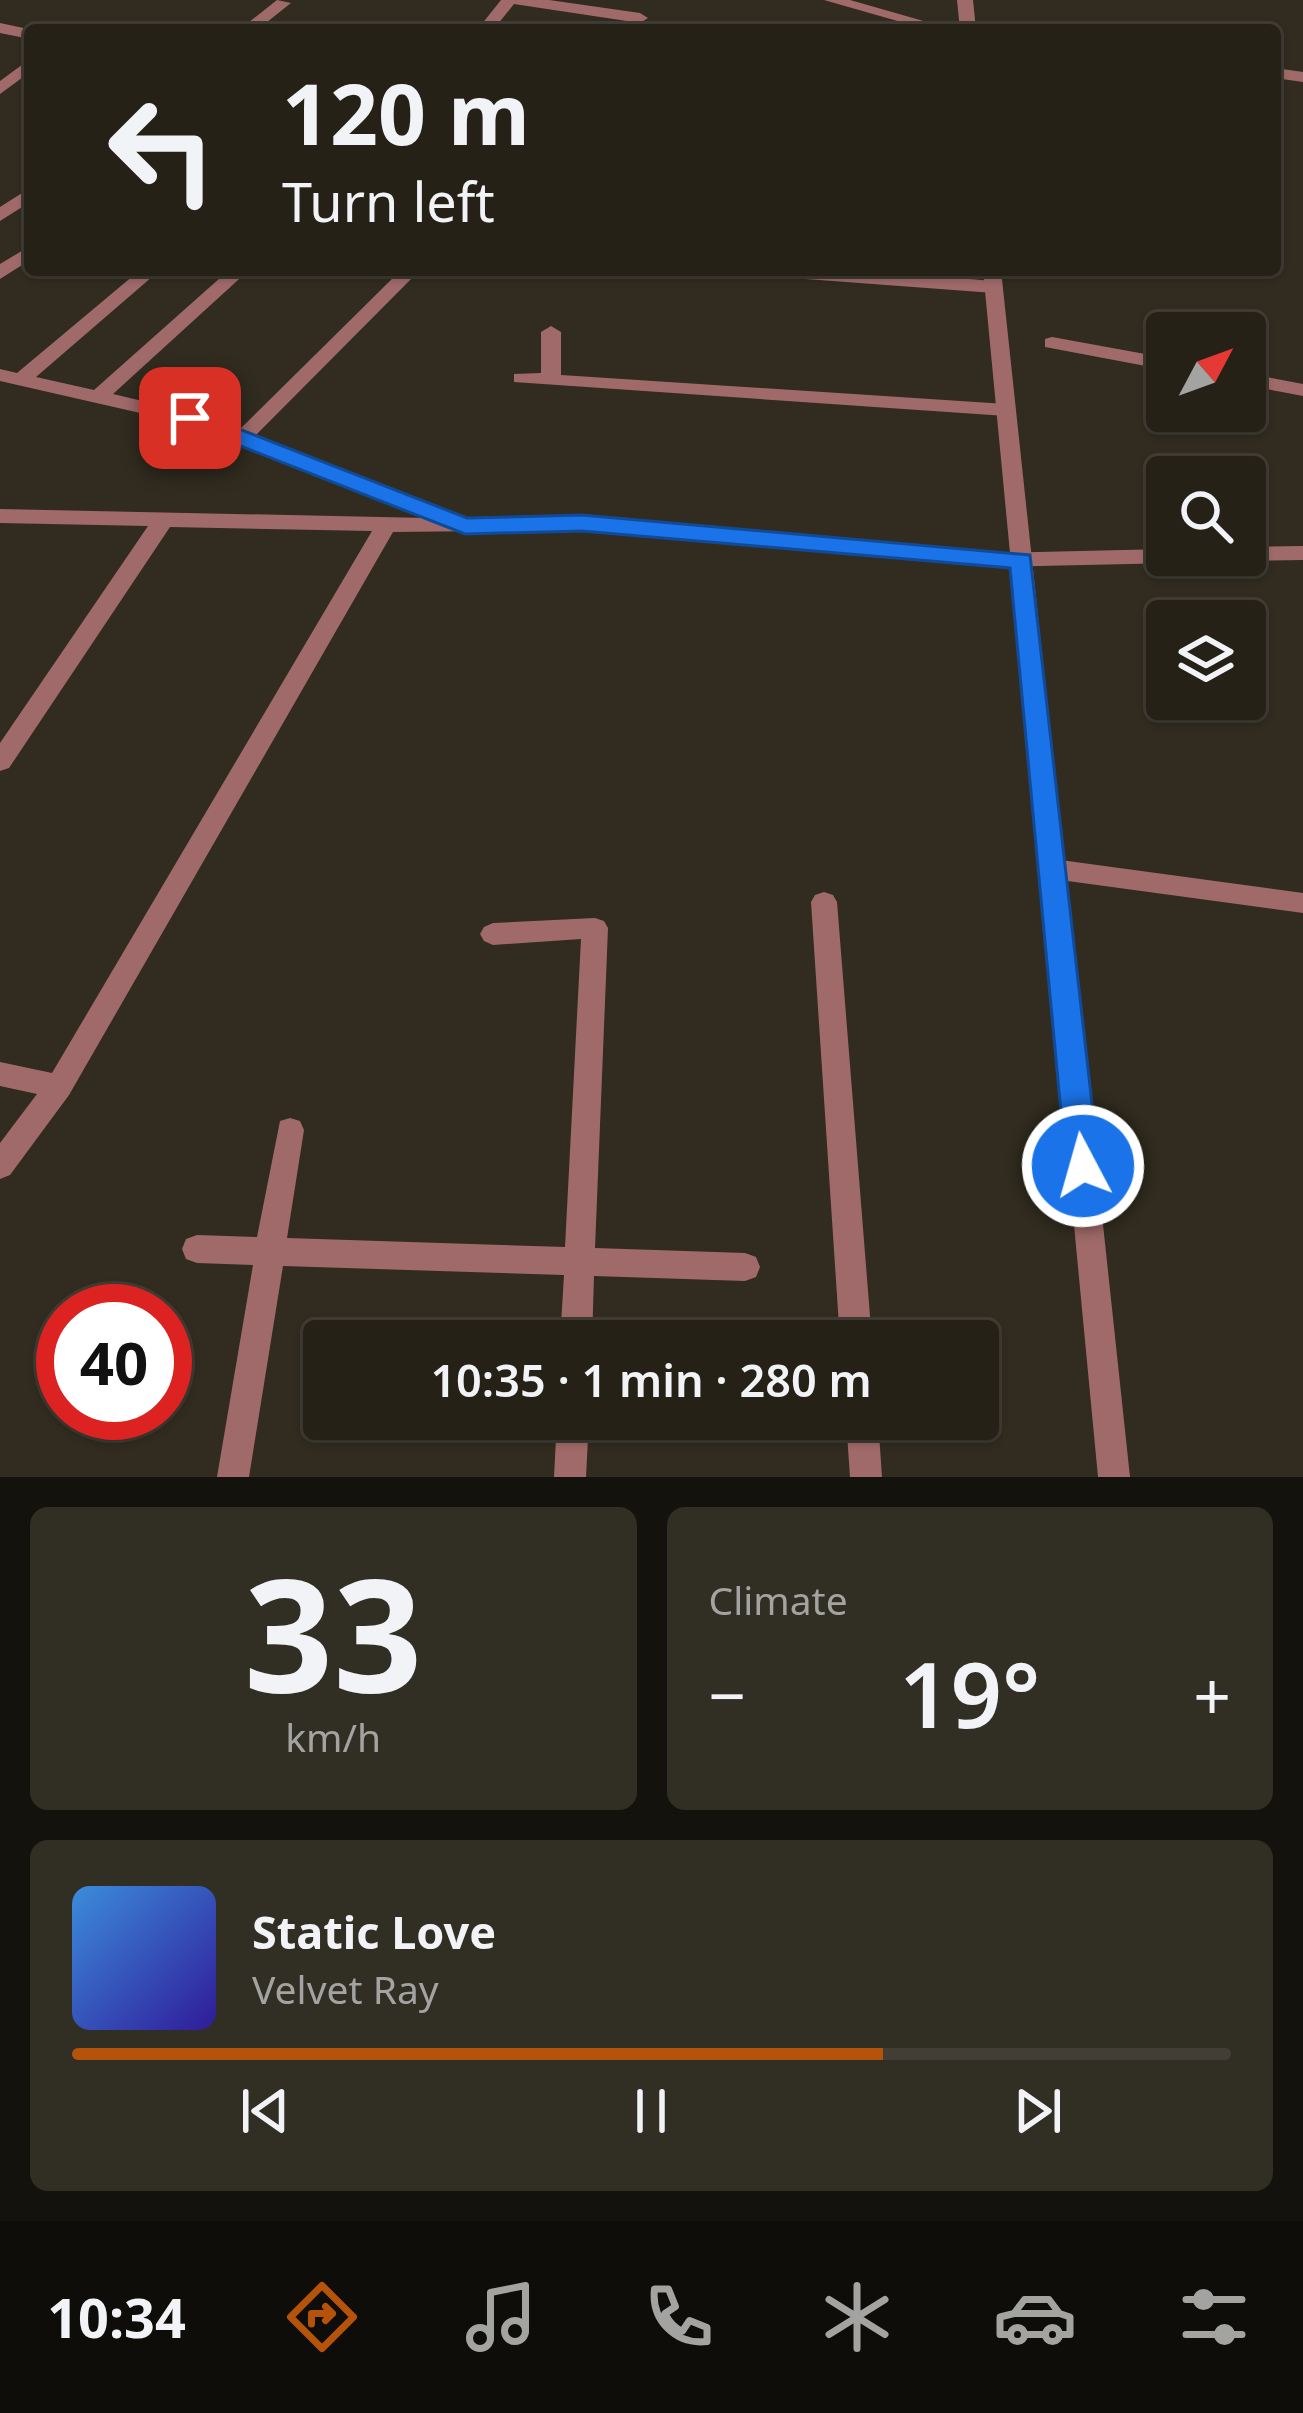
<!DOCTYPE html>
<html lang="en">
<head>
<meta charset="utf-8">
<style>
	:root { --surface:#252117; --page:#312e24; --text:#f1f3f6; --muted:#a3a3a1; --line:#423e36; --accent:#b45309 }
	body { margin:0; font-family:"Noto Sans",sans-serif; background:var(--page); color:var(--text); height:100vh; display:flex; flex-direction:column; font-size:45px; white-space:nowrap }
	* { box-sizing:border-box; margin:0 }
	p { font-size:39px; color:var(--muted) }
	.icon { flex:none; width:66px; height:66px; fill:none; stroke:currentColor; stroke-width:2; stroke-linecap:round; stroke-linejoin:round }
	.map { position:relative; height:1477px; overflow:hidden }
	.details { display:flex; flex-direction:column; gap:30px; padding:30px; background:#14120d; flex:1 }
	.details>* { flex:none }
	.top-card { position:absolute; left:24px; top:24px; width:1257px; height:252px; border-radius:12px; box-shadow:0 3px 9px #0004,0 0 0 3px var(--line); background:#252117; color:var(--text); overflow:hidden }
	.needle { width:78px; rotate:49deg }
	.tools { position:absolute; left:1146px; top:312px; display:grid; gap:24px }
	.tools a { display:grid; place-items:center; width:120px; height:120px; border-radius:12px; background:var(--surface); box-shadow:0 3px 9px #0004,0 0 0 3px var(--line); font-size:60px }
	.speed { position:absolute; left:36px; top:1284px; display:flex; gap:24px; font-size:60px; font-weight:700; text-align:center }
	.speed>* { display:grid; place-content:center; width:156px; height:156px; border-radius:50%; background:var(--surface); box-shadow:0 3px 9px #0004,0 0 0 3px var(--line); line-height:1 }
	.speed .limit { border:18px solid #d22; background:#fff; color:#111 }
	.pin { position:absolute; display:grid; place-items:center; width:102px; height:102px; color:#fff; margin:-51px; border-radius:24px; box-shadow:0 6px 18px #0006 }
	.me { position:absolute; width:132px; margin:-66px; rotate:354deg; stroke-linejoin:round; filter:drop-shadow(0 0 9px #0008) }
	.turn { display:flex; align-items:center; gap:42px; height:252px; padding:0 60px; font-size:54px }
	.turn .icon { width:156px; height:156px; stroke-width:2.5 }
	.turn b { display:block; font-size:84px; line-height:102px }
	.big { font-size:90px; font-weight:600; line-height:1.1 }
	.details .tile { flex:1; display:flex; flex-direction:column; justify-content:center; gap:18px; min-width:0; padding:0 42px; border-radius:18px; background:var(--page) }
	.details .dial { align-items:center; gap:0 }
	.dial b { font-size:156px; line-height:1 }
	.song { display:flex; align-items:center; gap:36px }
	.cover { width:144px; height:144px; border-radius:18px; background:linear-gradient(135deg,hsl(210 70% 55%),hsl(250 70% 35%)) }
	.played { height:12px; border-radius:6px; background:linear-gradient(90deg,var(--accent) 70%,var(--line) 70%) }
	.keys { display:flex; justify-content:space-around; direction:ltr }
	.heat { display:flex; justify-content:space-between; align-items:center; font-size:66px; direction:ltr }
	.details .tiles { flex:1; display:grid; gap:30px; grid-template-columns:1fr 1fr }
	.tile:last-child { grid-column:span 2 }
	.trip { position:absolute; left:303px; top:1320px; width:696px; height:120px; border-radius:12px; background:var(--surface); box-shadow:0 3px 9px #0004,0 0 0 3px var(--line); font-weight:600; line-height:120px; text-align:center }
	.menu { display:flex; height:192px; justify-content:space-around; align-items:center; background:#0f0d09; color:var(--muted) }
	.menu .icon { width:84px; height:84px }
	.menu .current { color:var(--accent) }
	.menu b { font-size:54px; color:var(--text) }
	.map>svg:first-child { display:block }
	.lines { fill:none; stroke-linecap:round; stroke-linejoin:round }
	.minor { fill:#a16a6a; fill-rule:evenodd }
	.tertiary { fill:#a16a6a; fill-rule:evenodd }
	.route { fill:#1a73e8; stroke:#114b97; stroke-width:3 }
</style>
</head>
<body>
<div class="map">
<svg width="1303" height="1477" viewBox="0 0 1303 1477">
	<rect width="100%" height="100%" fill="#312c1f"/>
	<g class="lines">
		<path class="minor" d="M 277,0 L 291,3 L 257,30 L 239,30 Z
			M 501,0 L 549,0 L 640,13 L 648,18 L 640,23 L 514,4 L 493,30 L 477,30 Z
			M 824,0 L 850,0 L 955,30 L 929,30 Z
			M 0,23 L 33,30 L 30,39 L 0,33 Z
			M 449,23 L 462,27 L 464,30 L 443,30 L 443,25 Z
			M 30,59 L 30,72 L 0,94 L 0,81 Z
			M 1275,68 L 1303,72 L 1303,82 L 1275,78 Z
			M 30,188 L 30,202 L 0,221 L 0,207 Z
			M 30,246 L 30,260 L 0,279 L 0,264 Z
			M 140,270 L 160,270 L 36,377 L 94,390 L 229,270 L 249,270 L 113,394 L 197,414 L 239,430 L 401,270 L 420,270 L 255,436 L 467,519 L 582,516 L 990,553 L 1167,549 L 1167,555 L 1232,555 L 1221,562 L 990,567 L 582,530 L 393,532 L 69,1095 L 10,1175 L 0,1179 L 0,1143 L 37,1094 L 0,1086 L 0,1062 L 52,1073 L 372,531 L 170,527 L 9,768 L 0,771 L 0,743 L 148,526 L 0,523 L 0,509 L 426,518 L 184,423 L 0,381 L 0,369 L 17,373 Z
			M 756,270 L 859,270 L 994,281 L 1003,287 L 994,293 L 765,276 Z
			M 551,326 L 561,332 L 561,375 L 1006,404 L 1016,410 L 1006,416 L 514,382 L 514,374 L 541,373 L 541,332 Z
			M 1052,337 L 1167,358 L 1167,370 L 1045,347 L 1045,339 Z
			M 1245,373 L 1303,384 L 1303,396 L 1245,385 Z
			M 1303,546 L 1303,560 L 1245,561 L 1235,555 L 1245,555 L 1245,547 Z
			M 1053,859 L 1303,893 L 1303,913 L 1053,879 L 1044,876 L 1040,869 L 1044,862 Z
			M 824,892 L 833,895 L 837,902 L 872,1341 L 840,1341 L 811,902 L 815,895 Z
			M 595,918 L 604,921 L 608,928 L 595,1248 L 745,1253 L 756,1257 L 760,1267 L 756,1277 L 745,1281 L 594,1276 L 592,1341 L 560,1341 L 564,1275 L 283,1266 L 249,1477 L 217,1477 L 253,1265 L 197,1263 L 186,1259 L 182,1249 L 186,1239 L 197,1235 L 257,1237 L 280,1121 L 290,1118 L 300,1121 L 304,1130 L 287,1238 L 565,1247 L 581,939 L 493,945 L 484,941 L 480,934 L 484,927 L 493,923 Z
			M 557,1419 L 589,1419 L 586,1477 L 554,1477 Z
			M 846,1419 L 878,1419 L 882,1477 L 850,1477 Z"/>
		<path class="tertiary" d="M 957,0 L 973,0 L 976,30 L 960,30 Z
			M 983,270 L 1001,270 L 1130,1477 L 1098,1477 Z"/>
	</g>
	<path class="route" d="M 182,413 L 198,413 L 467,518 L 582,515 L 1030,555 L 1099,1166 L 1094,1177 L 1083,1181 L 1071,1177 L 1066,1166 L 1010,568 L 582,531 L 465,534 L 182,423 Z"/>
</svg>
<div class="tools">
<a><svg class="needle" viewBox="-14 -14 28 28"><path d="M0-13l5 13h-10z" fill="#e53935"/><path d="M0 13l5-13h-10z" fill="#a3a3a1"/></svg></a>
<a><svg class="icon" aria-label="search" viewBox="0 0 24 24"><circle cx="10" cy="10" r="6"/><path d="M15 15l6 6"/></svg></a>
<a><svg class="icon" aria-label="layers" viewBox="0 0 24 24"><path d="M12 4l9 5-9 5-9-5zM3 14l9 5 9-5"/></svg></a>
</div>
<div class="speed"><div class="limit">40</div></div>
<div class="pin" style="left:190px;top:418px;background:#d93025"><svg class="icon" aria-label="arrive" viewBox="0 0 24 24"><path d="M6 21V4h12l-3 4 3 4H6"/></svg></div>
<svg class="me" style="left:1083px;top:1166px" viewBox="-20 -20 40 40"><circle r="17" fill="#1a73e8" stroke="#fff" stroke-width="3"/><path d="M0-11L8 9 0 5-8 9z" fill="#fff"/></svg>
<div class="trip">10:35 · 1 min · 280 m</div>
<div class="top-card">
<div class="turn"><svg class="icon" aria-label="left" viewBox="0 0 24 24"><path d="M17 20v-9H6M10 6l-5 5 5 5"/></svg><div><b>120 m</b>Turn left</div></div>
</div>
</div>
<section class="details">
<div class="tiles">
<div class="tile dial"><b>33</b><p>km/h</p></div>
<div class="tile"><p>Climate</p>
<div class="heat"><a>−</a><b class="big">19°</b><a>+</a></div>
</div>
<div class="tile">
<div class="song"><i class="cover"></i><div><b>Static Love</b><p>Velvet Ray</p></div></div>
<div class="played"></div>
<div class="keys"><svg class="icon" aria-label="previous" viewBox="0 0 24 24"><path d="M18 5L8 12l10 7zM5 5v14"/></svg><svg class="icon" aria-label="pause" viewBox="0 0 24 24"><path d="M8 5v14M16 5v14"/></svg><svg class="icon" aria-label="next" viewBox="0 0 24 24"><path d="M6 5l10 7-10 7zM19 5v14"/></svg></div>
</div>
</div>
</section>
<nav class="menu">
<b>10:34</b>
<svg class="icon current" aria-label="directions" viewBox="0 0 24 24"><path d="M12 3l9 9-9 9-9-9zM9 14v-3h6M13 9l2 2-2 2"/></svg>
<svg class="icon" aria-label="music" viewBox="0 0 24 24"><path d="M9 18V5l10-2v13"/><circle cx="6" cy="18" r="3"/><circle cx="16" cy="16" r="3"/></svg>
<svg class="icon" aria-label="phone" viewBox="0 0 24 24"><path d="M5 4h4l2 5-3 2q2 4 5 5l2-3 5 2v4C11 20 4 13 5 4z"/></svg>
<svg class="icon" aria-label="climate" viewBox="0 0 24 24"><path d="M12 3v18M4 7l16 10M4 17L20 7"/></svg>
<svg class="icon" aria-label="car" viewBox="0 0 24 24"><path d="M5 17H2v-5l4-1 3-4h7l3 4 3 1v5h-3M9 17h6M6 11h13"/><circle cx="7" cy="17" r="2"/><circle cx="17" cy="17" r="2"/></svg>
<svg class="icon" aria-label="filters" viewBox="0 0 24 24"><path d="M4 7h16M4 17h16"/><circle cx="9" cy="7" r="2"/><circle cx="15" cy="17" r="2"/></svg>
</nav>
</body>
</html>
